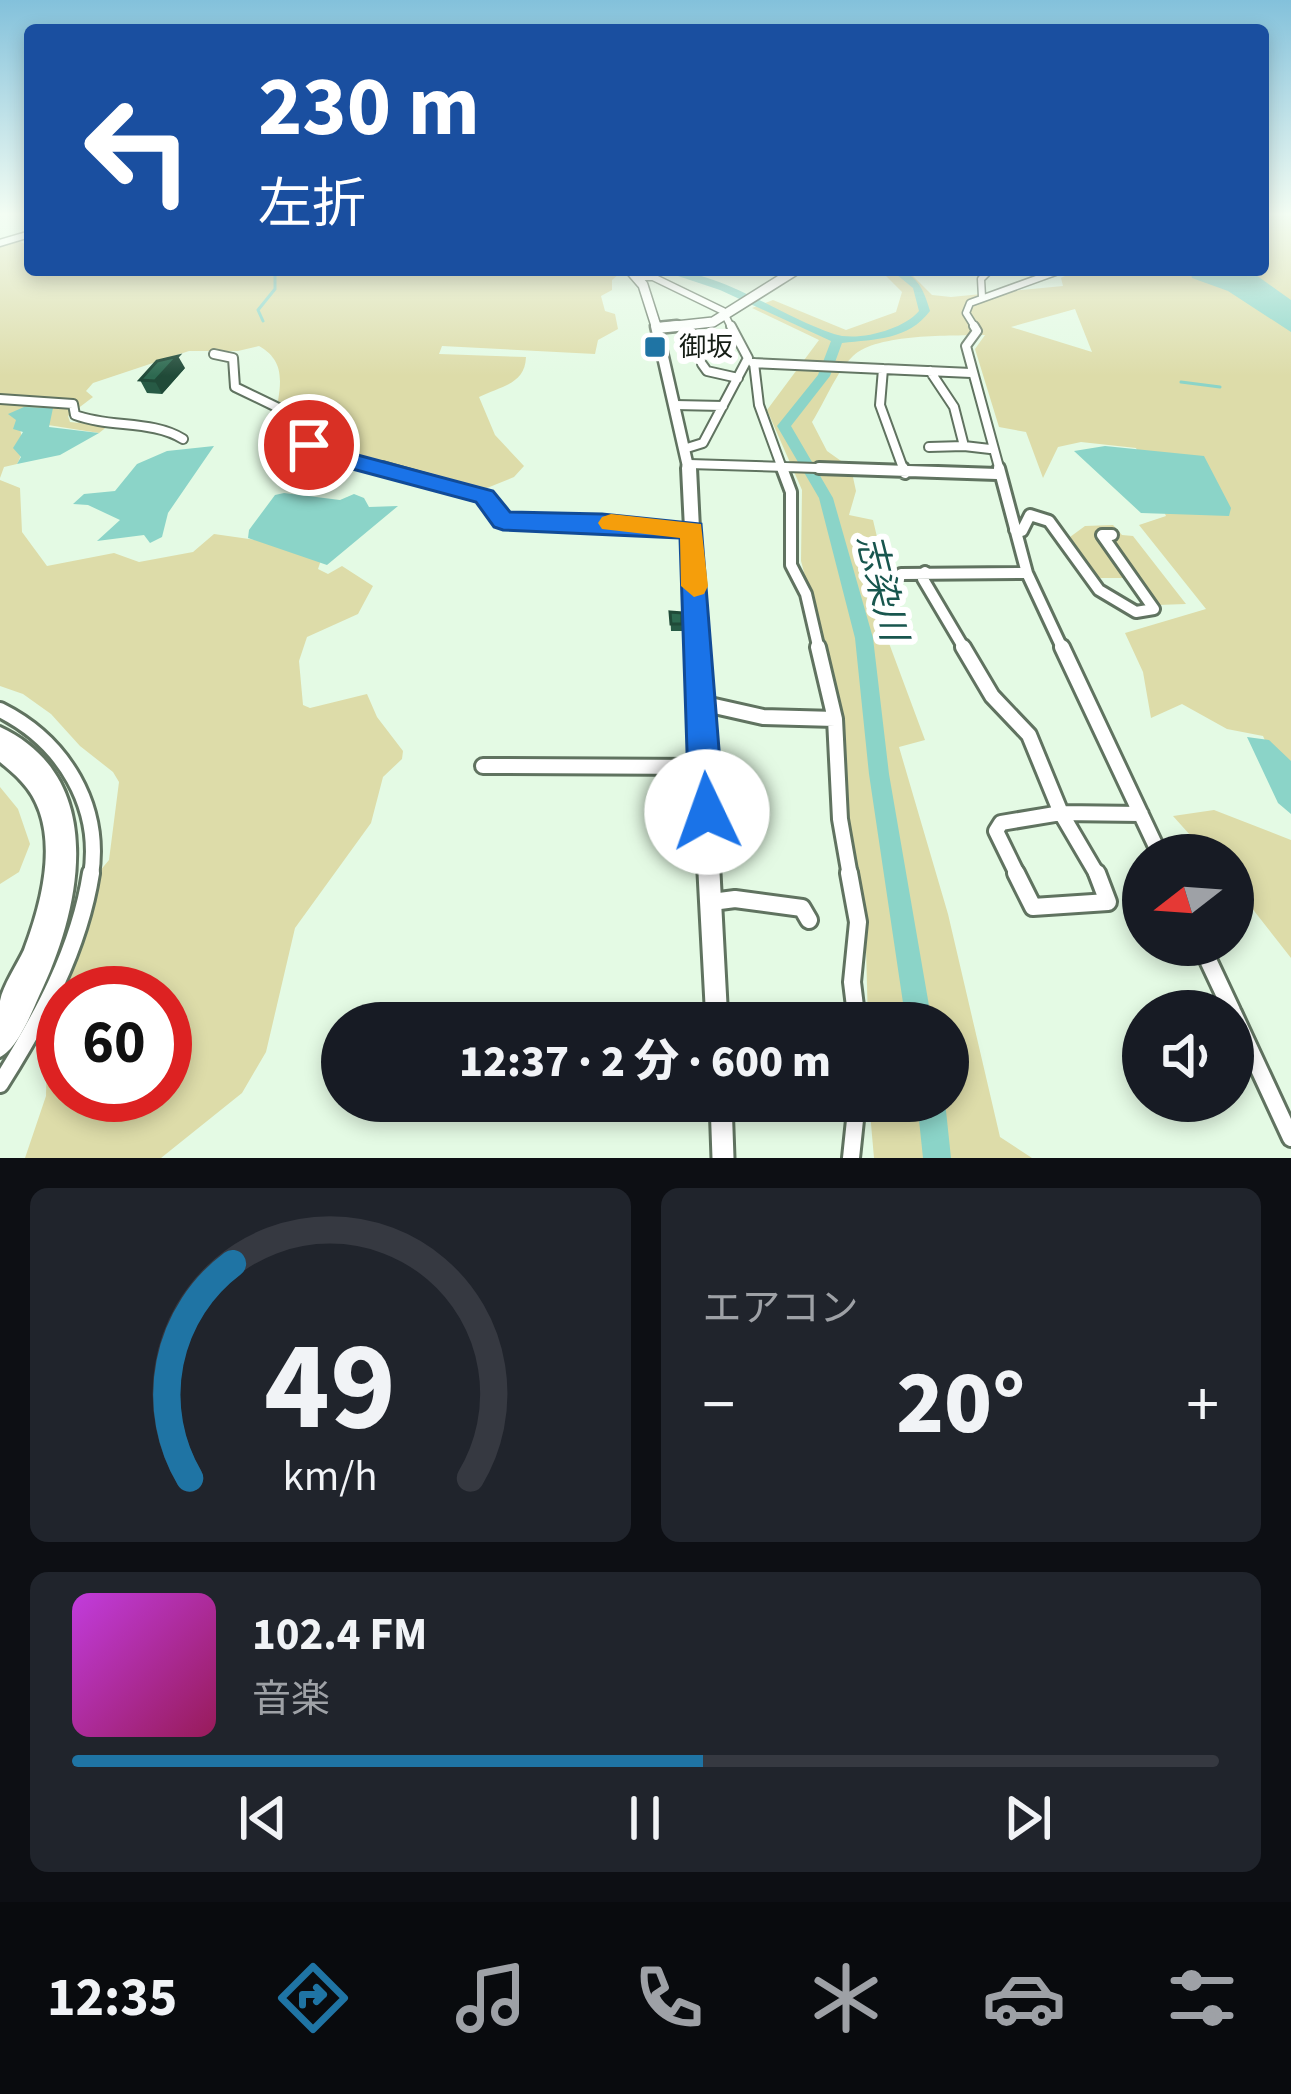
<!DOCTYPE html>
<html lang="ja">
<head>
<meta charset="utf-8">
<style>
	:root { --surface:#171b24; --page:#20242c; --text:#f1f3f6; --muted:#9ea1a6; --line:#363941; --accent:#1f74a4 }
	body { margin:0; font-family:"Source Sans 3","Noto Sans JP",sans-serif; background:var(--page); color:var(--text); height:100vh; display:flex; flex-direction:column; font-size:45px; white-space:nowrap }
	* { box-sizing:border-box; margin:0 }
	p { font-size:39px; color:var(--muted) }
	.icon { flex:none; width:66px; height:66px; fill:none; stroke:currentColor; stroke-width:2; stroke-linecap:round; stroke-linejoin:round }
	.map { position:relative; height:1158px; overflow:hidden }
	.side { display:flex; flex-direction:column; gap:30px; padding:30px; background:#0d0f14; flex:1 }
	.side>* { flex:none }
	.banner { position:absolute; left:24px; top:24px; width:1245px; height:252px; border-radius:12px; box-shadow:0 6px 18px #0003; background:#1a4fa0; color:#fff; overflow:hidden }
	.needle { width:78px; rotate:253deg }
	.tools { position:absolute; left:1122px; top:834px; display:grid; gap:24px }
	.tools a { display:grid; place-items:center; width:132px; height:132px; border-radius:50%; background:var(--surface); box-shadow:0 6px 18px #0003; font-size:60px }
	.speed { position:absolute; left:36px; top:966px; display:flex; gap:24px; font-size:60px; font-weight:700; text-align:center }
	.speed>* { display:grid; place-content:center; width:156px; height:156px; border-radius:50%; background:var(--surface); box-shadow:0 6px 18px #0003; line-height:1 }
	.speed .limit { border:18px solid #d22; background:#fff; color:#111 }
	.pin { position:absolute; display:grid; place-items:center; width:102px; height:102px; color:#fff; margin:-51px; border:6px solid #fff; border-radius:50%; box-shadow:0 3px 12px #0007 }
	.me { position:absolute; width:132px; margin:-66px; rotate:357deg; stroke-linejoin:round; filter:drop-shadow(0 0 9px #0008) }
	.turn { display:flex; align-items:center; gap:42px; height:252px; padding:0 36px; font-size:54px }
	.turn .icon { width:156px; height:156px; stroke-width:2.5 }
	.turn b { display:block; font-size:84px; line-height:102px }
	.big { font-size:90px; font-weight:800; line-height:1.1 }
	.side .widget { flex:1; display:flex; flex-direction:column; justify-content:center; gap:18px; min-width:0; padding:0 42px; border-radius:18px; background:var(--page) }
	.side .dial { align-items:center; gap:0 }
	.dial svg { height:312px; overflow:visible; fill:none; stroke:var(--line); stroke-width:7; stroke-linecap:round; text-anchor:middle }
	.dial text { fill:var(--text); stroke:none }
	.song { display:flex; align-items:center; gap:36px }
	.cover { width:144px; height:144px; border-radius:18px; background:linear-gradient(135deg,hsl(290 70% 55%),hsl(330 70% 35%)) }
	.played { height:12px; border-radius:6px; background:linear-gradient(90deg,var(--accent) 55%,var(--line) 55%) }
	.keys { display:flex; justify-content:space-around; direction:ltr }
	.heat { display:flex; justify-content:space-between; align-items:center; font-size:66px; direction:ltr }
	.side .tiles { flex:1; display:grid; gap:30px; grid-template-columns:1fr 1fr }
	.widget:last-child { grid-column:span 2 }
	.trip { position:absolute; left:321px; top:1002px; width:648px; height:120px; border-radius:60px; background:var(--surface); box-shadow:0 6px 18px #0003; font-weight:800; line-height:120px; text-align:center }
	.tabs { display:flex; height:192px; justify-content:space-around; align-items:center; background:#090b0e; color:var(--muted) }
	.tabs .icon { width:84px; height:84px }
	.tabs .active { color:var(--accent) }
	.tabs b { font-size:54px; color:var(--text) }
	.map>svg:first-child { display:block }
	.green { fill:#dddca9; fill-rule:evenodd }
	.water { fill:#8bd4c8 }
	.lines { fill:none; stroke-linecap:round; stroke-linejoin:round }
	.stream { stroke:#8bd4c8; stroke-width:3 }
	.river { fill:#8bd4c8; fill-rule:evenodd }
	.minor-far4-casing { stroke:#607360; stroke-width:9 }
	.minor-far3-casing { stroke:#607360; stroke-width:12 }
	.minor-far2-casing { stroke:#607360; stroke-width:16 }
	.minor-far1-casing { stroke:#607360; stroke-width:20 }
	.minor-casing { stroke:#607360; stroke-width:22 }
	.major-far4-casing { stroke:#607360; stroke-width:12 }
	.major-far3-casing { stroke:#607360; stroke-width:15 }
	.major-far2-casing { stroke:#607360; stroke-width:20 }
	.major-far1-casing { stroke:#607360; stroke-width:22 }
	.major-casing { stroke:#607360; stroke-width:27 }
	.highway-casing { stroke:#607360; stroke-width:6 }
	.minor-far4 { stroke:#fff; stroke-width:6 }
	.minor-far3 { stroke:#fff; stroke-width:8 }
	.minor-far2 { stroke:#fff; stroke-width:10 }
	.minor-far1 { stroke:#fff; stroke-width:14 }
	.minor { stroke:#fff; stroke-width:16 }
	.major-far4 { stroke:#fff; stroke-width:9 }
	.major-far3 { stroke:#fff; stroke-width:10 }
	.major-far2 { stroke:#fff; stroke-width:14 }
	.major-far1 { stroke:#fff; stroke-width:16 }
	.major { stroke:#fff; stroke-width:21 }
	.highway { fill:#fff; fill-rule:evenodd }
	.wall { fill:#275a45 }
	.shaded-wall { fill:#204a38 }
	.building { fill:#2d6950; stroke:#204a38; stroke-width:3 }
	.route { fill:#1a73e8; stroke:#114b97; stroke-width:3 }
	.slow { fill:#f59e0b }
	.poi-dot { fill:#1f74a4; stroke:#fff; stroke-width:4.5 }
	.labels { text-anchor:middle; stroke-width:12; stroke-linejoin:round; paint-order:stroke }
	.far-poi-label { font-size:27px; fill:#151d15; stroke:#fff; text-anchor:start }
	.water-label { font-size:36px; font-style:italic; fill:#18564e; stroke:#fff }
</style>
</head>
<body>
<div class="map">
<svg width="1291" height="1158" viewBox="0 0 1291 1158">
	<rect width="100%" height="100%" fill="#e4fae4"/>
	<path class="green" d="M 1263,214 L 1291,214 L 1291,798 L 1263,736 L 1227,729 L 1182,704 L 1151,718 L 1143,672 L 1125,633 L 1206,609 L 1139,525 L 1166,516 L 1136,448 L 1081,442 L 1058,447 L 1043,478 L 1026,432 L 999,427 L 975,349 L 985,335 C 952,336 877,333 853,356 C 836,372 825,402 812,422 L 827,451 L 851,468 L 856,491 L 849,515 L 873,520 L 885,571 L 867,584 L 925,740 L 899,747 L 948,914 L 1000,1137 L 1032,1158 L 874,1158 L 869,1101 L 948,1101 L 948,1023 L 868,1023 L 865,911 L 842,795 L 841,712 L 801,561 L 802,490 L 767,410 L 819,340 L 752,308 L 773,300 L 846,330 L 896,312 L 902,292 L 880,270 L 907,270 L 932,295 L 951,297 L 1063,286 L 1061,278 L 1076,270 L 1263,270 ZM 1075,309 L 1092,352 L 1011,327 Z
		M 18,241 L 30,246 L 30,270 L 617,270 L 620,273 L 612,280 L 612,290 L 601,296 L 605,311 L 615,314 L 618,329 L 598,340 L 595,354 L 442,346 L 439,354 L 526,357 C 525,385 500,386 479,397 L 495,435 L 524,466 L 514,477 L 482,490 L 319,446 L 304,416 L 278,401 C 282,377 282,359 259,346 L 238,351 L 189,351 L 93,383 L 86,391 L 93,397 L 68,416 L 70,422 L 108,426 L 99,433 L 16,420 C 23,432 25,451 17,464 L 4,467 L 0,478 L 0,246 Z
		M 0,480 L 20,488 L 22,532 L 47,566 L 114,553 L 139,562 L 193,552 L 214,534 L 271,542 L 321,560 L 318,569 L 328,574 L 342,566 L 373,586 L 358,614 L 307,637 L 299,661 L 303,705 L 310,708 L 367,694 L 377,717 L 403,751 L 402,759 L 383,777 L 371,823 L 295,928 L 266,1052 L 242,1093 L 161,1158 L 25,1158 L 46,1096 L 48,1010 L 99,872 L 109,860 L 119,782 L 113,772 L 80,746 L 51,714 L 23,694 L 0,686 ZM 63,993 L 165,993 L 165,1095 L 63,1095 Z
		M 1113,525 L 1122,535 L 1133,536 L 1186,604 L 1158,605 L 1138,578 L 1099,578 L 1070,537 L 1085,526 Z
		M 0,787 L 18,809 L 30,844 L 19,872 L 0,884 Z
		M 1214,810 L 1291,840 L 1291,958 L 1233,884 L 1233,855 L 1208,855 L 1173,816 Z"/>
	<path class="water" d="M 1190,270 L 1249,270 L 1291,300 L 1291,332 L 1228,291 L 1192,278 Z
		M 24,407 L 53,408 L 49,427 L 99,433 L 60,455 L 17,464 L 21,457 L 13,448 L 23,432 L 13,429 L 16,420 L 8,414 Z
		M 214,446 L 168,513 L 162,537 L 150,543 L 144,535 L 97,541 L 120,520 L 88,505 L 73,504 L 84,494 L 115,491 L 137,464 L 167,451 Z
		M 1105,446 L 1204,456 L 1231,508 L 1229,516 L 1141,513 L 1074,451 Z
		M 284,493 L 340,500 L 354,494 L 364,498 L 369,507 L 398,506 L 327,565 L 248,538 L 249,530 L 275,495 Z
		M 1247,737 L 1269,740 L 1291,761 L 1291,814 L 1278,803 Z"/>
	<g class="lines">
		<path class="stream" d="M 263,321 L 258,310 L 275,289 L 275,271
			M 1181,382 L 1220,387"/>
		<path class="river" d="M 660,270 C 723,270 776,315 834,334 C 857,342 903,330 919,311 L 913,288 L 891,270 C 916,270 924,290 930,311 C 908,340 876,339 842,343 L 830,376 L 791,426 L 833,498 L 873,638 L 889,774 L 932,1023 L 906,1023 L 869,774 L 855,638 L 819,498 L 777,426 L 818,375 L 831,341 L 720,290 Z
			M 917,1101 L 945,1101 L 951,1158 L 923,1158 Z"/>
		<g class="minor-far4-casing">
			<path id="minor-far4" d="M 0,243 L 30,234
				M 638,277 L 653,277 L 723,311 L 732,329
				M 982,297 L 981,279 L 990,270
				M 976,329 L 966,313 L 970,303 L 1061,270"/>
		</g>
		<g class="minor-far3-casing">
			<path id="minor-far3" d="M 974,326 L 977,331 L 966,346 L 1000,471
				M 214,354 L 233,358 L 235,387 L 293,415 L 314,450 L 393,471
				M 753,363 L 971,373
				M 754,363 L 759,405 L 783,471
				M 702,364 L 707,371 L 738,378
				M 883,369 L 880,405 L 904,471
				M 930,371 L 954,407 L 964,446 L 990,449
				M 0,399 L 73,404 L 75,415 C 110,428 153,420 183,439
				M 675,405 L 723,406
				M 929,447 L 964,446
				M 687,448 L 703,443 L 748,358 L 731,326
				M 689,464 L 911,471"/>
		</g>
		<g class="minor-far2-casing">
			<path id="minor-far2" d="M 382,468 L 484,497 L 503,521 L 602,522 L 692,531
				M 782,468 L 791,492 L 791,565 L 806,594 L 819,650
				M 819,468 L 997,474
				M 903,468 L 905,473
				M 999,468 L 1027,573 L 1063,650
				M 1015,530 L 1022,531 L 1030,515 L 1049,521 L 1099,590 L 1136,612 L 1154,609 L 1102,535 L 1112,535
				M 925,572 L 923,579 L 965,650
				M 901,574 L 1027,573"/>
		</g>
		<g class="minor-far1-casing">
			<path id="minor-far1" d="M 818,647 L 835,719 L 840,819 L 850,876
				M 963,647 L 992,696 L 1029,735 L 1061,813
				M 1062,647 L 1160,855
				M 701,703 L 763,717 L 835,719
				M 0,710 C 64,742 102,806 91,876
				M 483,766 L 704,767
				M 1061,813 L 1141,814
				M 1061,813 L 1098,876
				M 1018,876 L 996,831 L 1001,823 L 1061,813"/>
		</g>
		<g class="minor-casing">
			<path id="minor" d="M 849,873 L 858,922 L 852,982 L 857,1023
				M 1016,873 L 1033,907 L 1108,902 L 1097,873
				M 712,902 L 735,899 L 802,908 L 809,920
				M 1201,945 L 1232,1011
				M 1233,1013 L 1291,1138
				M 0,1084 C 41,1019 79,950 91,873
				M 851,1158 L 857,1101"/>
		</g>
		<g class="major-far4-casing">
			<path id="major-far4" d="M 630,270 L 643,285 L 657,329
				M 657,328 L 713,322 L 796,270"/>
		</g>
		<g class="major-far3-casing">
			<path id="major-far3" d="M 656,326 L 689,471
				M 657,328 L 677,326"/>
		</g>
		<g class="major-far2-casing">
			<path id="major-far2" d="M 689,468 L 698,650"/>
		</g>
		<g class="major-far1-casing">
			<path id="major-far1" d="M 698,647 L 710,876"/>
		</g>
		<g class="major-casing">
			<path id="major" d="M 709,873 L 717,1023
				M 721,1101 L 723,1158"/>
		</g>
		<g class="highway-casing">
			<path id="highway" d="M 0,727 C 109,778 81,909 39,996 C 31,1014 17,1049 0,1057 C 0,1039 0,1018 0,1001 C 3,985 17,965 24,950 C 43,900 63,825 21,781 C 15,774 7,768 0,762 Z"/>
		</g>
		<use href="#minor-far4" class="minor-far4"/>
		<use href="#minor-far3" class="minor-far3"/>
		<use href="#minor-far2" class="minor-far2"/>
		<use href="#minor-far1" class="minor-far1"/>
		<use href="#minor" class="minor"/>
		<use href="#major-far4" class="major-far4"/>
		<use href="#major-far3" class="major-far3"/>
		<use href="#major-far2" class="major-far2"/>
		<use href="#major-far1" class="major-far1"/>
		<use href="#major" class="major"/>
		<use href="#highway" class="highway"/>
	</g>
	<path class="wall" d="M 185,368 L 162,394 L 147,393 L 140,380 Z
		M 670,612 L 682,613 L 682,631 L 671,631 Z"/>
	<path class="shaded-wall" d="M 178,356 L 185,368 L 162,394 L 155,381 Z"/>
	<path class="building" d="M 178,356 L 155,381 L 140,380 L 157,361 Z
		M 670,612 L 682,613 L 682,624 L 671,624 Z"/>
	<linearGradient id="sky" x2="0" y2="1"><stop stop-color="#83c1db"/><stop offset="0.57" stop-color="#f3fdf3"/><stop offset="1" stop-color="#f3fdf3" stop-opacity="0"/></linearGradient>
	<rect width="1291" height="376" fill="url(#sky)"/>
	<path class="route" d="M 309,438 L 335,449 L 493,491 L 510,512 L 602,514 L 701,524 L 724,812 L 719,824 L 707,829 L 694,824 L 689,812 L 680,538 L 503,530 L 494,527 L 476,502 L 319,460 L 297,445 Z"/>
	<path class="slow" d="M 611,514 L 701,524 L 708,586 L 704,594 L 694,597 L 681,586 L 680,538 L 602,529 L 598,523 L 602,517 Z"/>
	<rect class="poi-dot" x="643" y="335" width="24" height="24" rx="6"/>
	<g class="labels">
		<g class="far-poi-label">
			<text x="679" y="356">御坂</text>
		</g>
		<g class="water-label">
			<text transform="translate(883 587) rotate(76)" y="13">志染川</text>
		</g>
	</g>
</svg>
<div class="tools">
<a><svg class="needle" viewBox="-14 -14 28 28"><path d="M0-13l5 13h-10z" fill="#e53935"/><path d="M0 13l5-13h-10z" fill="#9ea1a6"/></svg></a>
<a><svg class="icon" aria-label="sound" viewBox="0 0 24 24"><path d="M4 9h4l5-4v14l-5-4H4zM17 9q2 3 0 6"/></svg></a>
</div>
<div class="speed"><div class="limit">60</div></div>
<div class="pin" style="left:309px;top:445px;background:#d93025"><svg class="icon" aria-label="arrive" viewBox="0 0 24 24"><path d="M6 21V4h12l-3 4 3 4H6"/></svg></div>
<svg class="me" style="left:707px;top:812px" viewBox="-20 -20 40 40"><circle r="19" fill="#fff"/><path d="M0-13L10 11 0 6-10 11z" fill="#1a73e8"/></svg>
<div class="trip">12:37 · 2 分 · 600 m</div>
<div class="banner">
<div class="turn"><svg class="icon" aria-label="left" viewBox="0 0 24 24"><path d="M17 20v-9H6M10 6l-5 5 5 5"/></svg><div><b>230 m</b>左折</div></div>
</div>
</div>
<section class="side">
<div class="tiles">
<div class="widget dial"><svg viewBox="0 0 100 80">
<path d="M14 69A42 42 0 1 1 86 69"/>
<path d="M14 69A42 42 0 0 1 25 14" stroke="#1f74a4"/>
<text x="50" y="56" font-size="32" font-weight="700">49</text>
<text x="50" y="72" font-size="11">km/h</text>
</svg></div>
<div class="widget"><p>エアコン</p>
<div class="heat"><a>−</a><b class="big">20°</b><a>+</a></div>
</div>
<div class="widget">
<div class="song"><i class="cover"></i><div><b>102.4 FM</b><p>音楽</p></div></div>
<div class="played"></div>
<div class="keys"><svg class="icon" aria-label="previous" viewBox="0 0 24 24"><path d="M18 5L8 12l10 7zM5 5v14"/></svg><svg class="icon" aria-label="pause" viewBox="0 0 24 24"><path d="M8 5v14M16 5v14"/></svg><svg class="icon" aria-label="next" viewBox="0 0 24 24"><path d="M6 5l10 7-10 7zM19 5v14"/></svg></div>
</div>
</div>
</section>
<nav class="tabs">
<b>12:35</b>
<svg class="icon active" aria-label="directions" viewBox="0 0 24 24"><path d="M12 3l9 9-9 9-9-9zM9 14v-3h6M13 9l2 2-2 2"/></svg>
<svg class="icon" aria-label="music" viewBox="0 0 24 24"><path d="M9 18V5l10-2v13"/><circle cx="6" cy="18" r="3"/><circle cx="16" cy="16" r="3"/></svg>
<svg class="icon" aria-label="phone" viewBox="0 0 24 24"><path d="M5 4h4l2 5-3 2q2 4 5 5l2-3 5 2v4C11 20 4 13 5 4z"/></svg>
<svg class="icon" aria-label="climate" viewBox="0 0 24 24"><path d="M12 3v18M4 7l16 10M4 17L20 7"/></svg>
<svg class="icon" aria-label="car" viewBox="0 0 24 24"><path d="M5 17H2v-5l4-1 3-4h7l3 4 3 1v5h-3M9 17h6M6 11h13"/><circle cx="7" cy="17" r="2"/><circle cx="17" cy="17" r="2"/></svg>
<svg class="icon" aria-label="filters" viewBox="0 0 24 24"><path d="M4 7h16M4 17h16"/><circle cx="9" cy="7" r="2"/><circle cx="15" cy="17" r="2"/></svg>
</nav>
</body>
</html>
